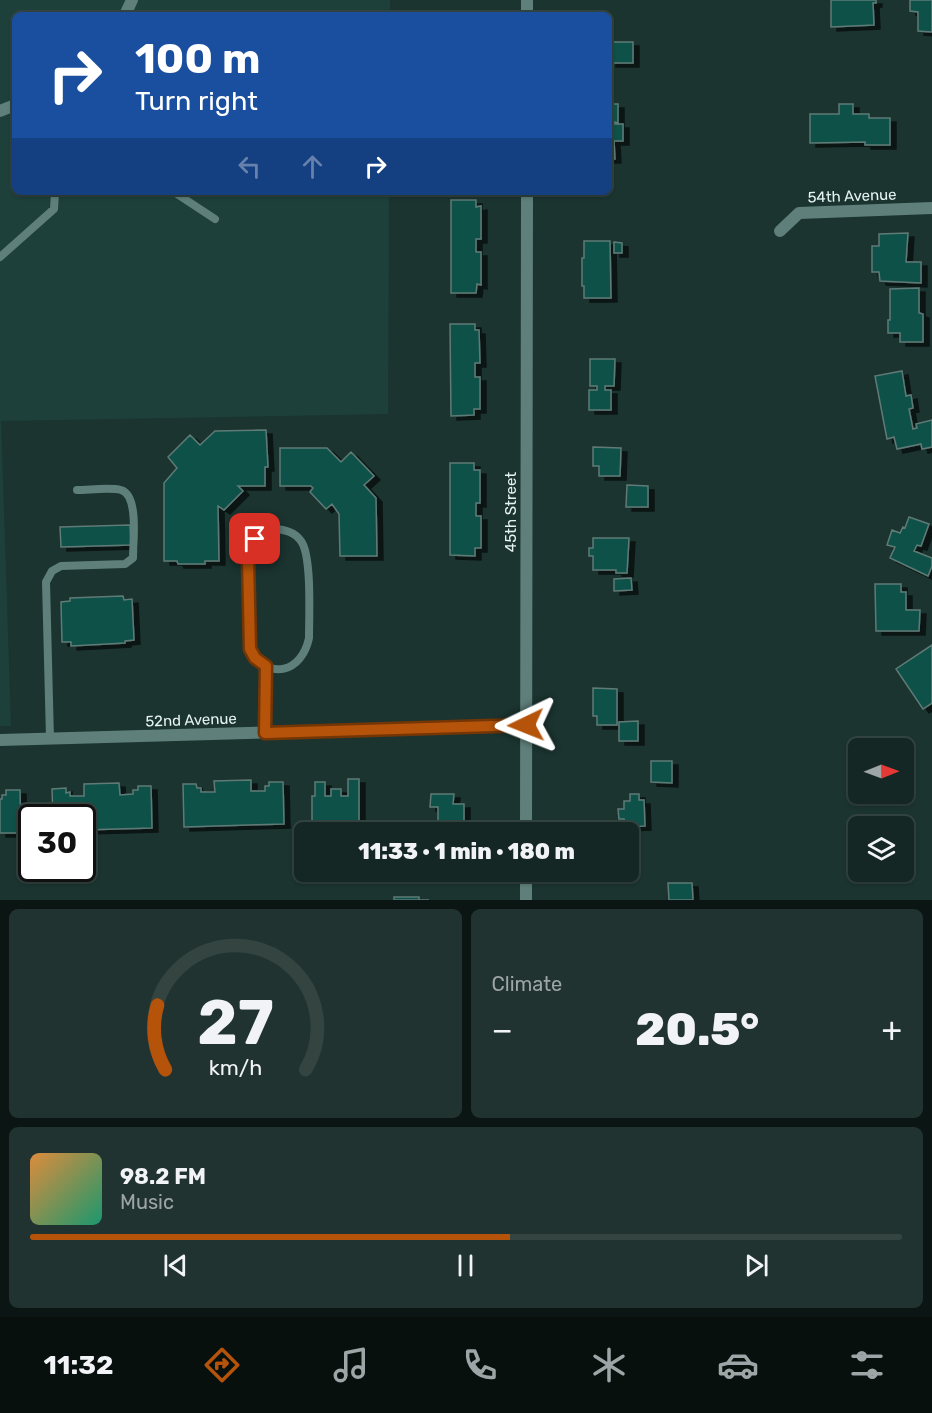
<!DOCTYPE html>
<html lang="en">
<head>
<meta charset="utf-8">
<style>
	:root { --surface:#142724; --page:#213331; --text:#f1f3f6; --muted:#9da5a6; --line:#334441; --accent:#b45309 }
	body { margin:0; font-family:Rubik,sans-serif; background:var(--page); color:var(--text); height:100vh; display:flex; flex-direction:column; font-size:22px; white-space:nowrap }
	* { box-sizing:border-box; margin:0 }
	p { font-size:20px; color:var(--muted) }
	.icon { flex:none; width:33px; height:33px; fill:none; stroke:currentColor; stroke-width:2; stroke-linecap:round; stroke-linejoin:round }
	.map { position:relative; height:900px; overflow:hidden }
	.panel { display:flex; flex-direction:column; gap:9px; padding:9px; background:#0b1514; flex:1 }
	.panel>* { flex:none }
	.banner { position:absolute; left:12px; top:12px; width:600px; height:183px; border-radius:9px; box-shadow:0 2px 4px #0004,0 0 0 2px var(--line); background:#1a4fa0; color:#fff; overflow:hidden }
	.needle { width:39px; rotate:89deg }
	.fabs { position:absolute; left:848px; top:738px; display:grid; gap:12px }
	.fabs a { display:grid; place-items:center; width:66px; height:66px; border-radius:9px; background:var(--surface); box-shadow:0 2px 4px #0004,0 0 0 2px var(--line); font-size:30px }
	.speed { position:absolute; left:18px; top:804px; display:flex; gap:12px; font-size:30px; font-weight:700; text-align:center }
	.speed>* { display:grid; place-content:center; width:78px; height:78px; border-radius:50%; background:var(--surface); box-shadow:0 2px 4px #0004,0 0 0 2px var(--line); line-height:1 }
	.speed .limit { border:3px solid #111; border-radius:9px; background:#fff; color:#111 }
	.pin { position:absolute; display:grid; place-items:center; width:51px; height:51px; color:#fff; margin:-26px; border-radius:12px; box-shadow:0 3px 9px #0006 }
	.me { position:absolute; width:66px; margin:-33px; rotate:268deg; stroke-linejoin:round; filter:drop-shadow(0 0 4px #0008) }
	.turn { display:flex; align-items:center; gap:21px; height:126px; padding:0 24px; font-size:27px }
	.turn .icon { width:78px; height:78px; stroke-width:2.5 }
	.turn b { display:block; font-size:42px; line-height:51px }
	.lanes { display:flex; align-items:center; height:57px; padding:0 24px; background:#0003; justify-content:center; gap:30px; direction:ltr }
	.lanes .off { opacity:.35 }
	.big { font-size:45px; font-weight:800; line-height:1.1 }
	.panel .tile { flex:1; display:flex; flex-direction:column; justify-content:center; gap:9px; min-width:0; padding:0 21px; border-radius:9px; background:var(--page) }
	.panel .dial { align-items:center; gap:0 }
	.dial svg { height:156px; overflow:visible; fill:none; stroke:var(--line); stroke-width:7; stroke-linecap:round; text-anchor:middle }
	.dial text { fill:var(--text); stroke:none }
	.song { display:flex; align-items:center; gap:18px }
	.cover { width:72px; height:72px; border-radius:9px; background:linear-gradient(135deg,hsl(30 70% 55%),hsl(160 70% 35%)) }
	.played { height:6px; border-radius:3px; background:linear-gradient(90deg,var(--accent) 55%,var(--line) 55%) }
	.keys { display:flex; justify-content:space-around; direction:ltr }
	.heat { display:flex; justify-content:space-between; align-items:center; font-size:33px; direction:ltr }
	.panel .tiles { flex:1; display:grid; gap:9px; grid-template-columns:1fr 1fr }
	.tile:last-child { grid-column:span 2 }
	.trip { position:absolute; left:294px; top:822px; width:345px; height:60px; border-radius:9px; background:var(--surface); box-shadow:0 2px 4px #0004,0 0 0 2px var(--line); font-weight:800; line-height:60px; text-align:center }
	.tab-bar { display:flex; height:96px; justify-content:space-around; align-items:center; background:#08100e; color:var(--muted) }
	.tab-bar .icon { width:42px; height:42px }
	.tab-bar .on { color:var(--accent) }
	.tab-bar b { font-size:27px; color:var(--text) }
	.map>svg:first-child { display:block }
	.built { fill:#1d403b }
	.building { fill:#0a514a; stroke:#607a76; stroke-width:1.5; filter:url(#shadow) }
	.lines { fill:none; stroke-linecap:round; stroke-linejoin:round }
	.service { stroke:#5f7f7a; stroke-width:8 }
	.minor { stroke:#5f7f7a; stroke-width:12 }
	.tertiary { stroke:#5f7f7a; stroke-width:12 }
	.route-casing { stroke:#753606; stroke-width:15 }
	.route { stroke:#b45309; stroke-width:10 }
	.labels { text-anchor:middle; stroke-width:6; stroke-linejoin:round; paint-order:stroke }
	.street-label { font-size:15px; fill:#e5f3f1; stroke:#1b3430 }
</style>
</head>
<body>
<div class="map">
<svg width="932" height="900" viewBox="0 0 932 900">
	<defs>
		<filter id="shadow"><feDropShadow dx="6" dy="4" stdDeviation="0" flood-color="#0009"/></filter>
	</defs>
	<rect width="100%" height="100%" fill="#1b3430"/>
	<path class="built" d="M 0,0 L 390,0 L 390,15 L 15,15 L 15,192 L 389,192 L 388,414 L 1,421 L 11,726 L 0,726 Z"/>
	<path class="building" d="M 831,0 L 876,0 L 876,3 L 873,3 L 874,25 L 831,27 Z
		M 910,0 L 932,0 L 932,32 L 918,31 L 918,12 L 910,11 Z
		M 610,42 L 633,42 L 633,63 L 610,63 Z
		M 609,104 L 618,104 L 618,123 L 615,122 L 615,124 L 623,124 L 623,141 L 614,141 L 615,159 L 609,159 Z
		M 839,104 L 853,104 L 853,114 L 869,114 L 869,118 L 890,118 L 890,145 L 865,145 L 865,142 L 810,143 L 810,114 L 839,114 Z
		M 451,200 L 476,200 L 476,207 L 481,206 L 481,239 L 476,239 L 476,252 L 481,252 L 481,285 L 477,284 L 476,293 L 451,293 Z
		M 908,233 L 906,262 L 921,262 L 921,283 L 880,281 L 879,272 L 872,272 L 872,246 L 879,246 L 879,234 Z
		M 584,241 L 610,241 L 611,298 L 584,298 L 584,286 L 582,286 L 582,258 L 584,258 Z
		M 614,242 L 622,243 L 622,253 L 614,253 Z
		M 919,288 L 919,313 L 923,314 L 923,342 L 900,342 L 900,333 L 888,333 L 888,320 L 890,320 L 890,289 Z
		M 450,324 L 475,324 L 475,330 L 479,330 L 480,363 L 475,363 L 475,377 L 480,377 L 480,409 L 474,409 L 474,415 L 451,416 Z
		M 590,359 L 615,359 L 614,386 L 605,386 L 605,390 L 611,390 L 611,410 L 589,410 L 589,390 L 597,390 L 597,386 L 590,386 Z
		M 902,371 L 906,396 L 911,395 L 913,408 L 909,409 L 913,429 L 917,428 L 916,424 L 932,420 L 932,447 L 922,449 L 921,444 L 897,449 L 894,437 L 887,439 L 875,376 Z
		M 266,430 L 268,467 L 265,467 L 265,486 L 238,486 L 243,491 L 224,510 L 218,506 L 219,561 L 205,561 L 205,564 L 178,564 L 177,561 L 164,561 L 164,483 L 177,468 L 168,457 L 190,435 L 200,445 L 215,431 Z
		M 593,447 L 621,448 L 620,476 L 599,476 L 599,466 L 593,466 Z
		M 280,448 L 327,448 L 341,462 L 351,452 L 374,476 L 364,485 L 376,498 L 377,556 L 340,556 L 339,514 L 332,504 L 326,509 L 310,492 L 313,488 L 311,486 L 280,486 Z
		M 450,463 L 474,463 L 474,470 L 480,470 L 480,503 L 476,503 L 476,516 L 481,516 L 481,548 L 475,548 L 475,556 L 450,555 Z
		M 627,485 L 648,486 L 648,507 L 626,507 Z
		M 909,517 L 929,524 L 921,546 L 917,545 L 914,551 L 932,558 L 932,566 L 928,576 L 890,558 L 895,547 L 887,545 L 892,530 L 900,533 L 903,527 L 905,528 Z
		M 130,525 L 131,545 L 61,547 L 60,527 Z
		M 593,538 L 629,538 L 627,573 L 616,573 L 616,570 L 593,570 L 593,556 L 589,556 L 589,548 L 593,548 Z
		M 631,578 L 632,590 L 614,591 L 614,579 Z
		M 875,584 L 901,584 L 901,592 L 906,592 L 906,610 L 920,610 L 919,631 L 876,631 Z
		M 123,596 L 124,600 L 132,599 L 134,640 L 125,641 L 125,643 L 71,646 L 71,642 L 62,642 L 61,602 L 70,601 L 70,598 Z
		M 932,645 L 932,703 L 923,709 L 896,669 Z
		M 593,688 L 617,689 L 617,725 L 597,725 L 597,716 L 593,716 Z
		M 638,721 L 638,741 L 619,741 L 619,722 Z
		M 651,761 L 672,761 L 672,783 L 651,782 Z
		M 348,779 L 359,779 L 359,828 L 312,828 L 312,796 L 315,796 L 315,782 L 325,782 L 325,796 L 331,796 L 331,789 L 341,789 L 341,796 L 348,796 Z
		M 251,780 L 251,791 L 265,791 L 265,786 L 269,786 L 269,782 L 283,782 L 284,824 L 184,827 L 183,784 L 196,784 L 197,788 L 201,788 L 201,792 L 215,792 L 214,781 Z
		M 119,783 L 120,795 L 133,794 L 133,790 L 138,790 L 138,786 L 151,786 L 152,828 L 82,830 L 82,818 L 53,818 L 52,789 L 66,788 L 66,793 L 70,792 L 70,796 L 84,796 L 84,784 Z
		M 6,790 L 20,790 L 21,833 L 0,833 L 0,799 L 2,799 L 2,795 L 6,795 Z
		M 431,794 L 454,794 L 453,804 L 464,804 L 464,828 L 438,828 L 438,807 L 430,807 Z
		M 630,794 L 639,794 L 639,800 L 644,800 L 645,826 L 625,827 L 624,819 L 619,819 L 618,809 L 624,809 L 624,801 L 630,801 Z
		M 668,883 L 692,883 L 693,900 L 669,900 Z
		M 394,897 L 419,897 L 419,900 L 429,900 L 394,900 Z"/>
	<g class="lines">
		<path class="service" d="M 174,192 L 215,219
			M 0,257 L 54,209 L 55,192
			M 272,529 C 283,529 294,531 301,541 C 312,556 309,616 309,638 C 302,672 269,682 250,649 L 247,558 C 250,542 257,535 272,529 Z
			M 265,733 L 266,666
			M 50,739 L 46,582 L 52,571 L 61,566 L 125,564 L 133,558 C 133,542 139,495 121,490 C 110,487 89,490 77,490"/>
		<path class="minor" d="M 125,15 L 132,0
			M 0,111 L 15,105
			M 780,231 L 799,213 L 932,208
			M 0,740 L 526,725"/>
		<path class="tertiary" d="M 527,15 L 527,0
			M 526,832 L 527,192
			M 526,900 L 526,872"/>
	</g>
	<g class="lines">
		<g class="route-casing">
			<path id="route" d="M 255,539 L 249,548 L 248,558 L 250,649 L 255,658 L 266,666 L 265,733 L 526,725"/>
		</g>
		<use href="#route" class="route"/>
	</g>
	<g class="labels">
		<g class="street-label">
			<text transform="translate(852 196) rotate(-2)" y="5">54th Avenue</text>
			<text transform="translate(511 512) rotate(-90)" y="5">45th Street</text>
			<text transform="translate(191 720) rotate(-2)" y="5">52nd Avenue</text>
		</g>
	</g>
</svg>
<div class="fabs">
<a><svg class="needle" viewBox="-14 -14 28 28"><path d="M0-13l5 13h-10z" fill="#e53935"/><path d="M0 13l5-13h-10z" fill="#9da5a6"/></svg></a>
<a><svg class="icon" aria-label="layers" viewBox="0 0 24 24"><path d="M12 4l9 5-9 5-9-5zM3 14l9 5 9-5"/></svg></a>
</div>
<div class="speed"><div class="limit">30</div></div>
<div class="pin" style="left:255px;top:539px;background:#d93025"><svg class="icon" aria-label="arrive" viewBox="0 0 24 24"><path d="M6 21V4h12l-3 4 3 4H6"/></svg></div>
<svg class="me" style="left:526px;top:725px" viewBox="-20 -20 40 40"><path d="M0-17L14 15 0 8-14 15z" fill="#b45309" stroke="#fff" stroke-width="4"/></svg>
<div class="trip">11:33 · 1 min · 180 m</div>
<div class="banner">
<div class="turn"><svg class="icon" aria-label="right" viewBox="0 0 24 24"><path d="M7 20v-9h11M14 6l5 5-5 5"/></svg><div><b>100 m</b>Turn right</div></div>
<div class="lanes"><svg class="icon off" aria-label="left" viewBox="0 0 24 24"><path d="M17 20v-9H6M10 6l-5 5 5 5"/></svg><svg class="icon off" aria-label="ahead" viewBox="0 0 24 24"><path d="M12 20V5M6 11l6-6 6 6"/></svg><svg class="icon" aria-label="right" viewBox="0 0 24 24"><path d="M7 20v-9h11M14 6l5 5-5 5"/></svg></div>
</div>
</div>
<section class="panel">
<div class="tiles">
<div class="tile dial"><svg viewBox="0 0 100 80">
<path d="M14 69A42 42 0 1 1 86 69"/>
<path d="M14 69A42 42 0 0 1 10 36" stroke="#b45309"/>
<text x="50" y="56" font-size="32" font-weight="700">27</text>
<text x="50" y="72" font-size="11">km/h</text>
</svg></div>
<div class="tile"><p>Climate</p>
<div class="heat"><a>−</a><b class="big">20.5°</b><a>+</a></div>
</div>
<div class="tile">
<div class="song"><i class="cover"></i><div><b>98.2 FM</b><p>Music</p></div></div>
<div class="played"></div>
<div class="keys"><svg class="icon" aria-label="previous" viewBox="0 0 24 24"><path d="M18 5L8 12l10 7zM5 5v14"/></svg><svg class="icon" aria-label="pause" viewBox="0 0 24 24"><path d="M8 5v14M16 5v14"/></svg><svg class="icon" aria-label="next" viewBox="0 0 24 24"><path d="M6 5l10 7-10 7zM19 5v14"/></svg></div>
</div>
</div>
</section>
<nav class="tab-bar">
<b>11:32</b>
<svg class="icon on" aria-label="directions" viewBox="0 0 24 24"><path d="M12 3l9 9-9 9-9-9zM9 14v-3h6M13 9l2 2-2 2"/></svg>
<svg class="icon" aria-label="music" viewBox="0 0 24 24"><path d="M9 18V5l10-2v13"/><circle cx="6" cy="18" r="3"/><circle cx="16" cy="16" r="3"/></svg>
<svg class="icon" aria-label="phone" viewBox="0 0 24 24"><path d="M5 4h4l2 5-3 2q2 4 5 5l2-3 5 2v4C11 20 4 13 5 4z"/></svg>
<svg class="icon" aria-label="climate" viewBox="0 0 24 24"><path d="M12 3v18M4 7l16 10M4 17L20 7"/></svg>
<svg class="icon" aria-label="car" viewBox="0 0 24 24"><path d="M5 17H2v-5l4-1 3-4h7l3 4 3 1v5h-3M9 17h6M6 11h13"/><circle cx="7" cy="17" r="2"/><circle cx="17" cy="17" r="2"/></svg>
<svg class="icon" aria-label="filters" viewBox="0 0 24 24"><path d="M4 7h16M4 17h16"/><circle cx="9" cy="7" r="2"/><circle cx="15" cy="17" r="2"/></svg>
</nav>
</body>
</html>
